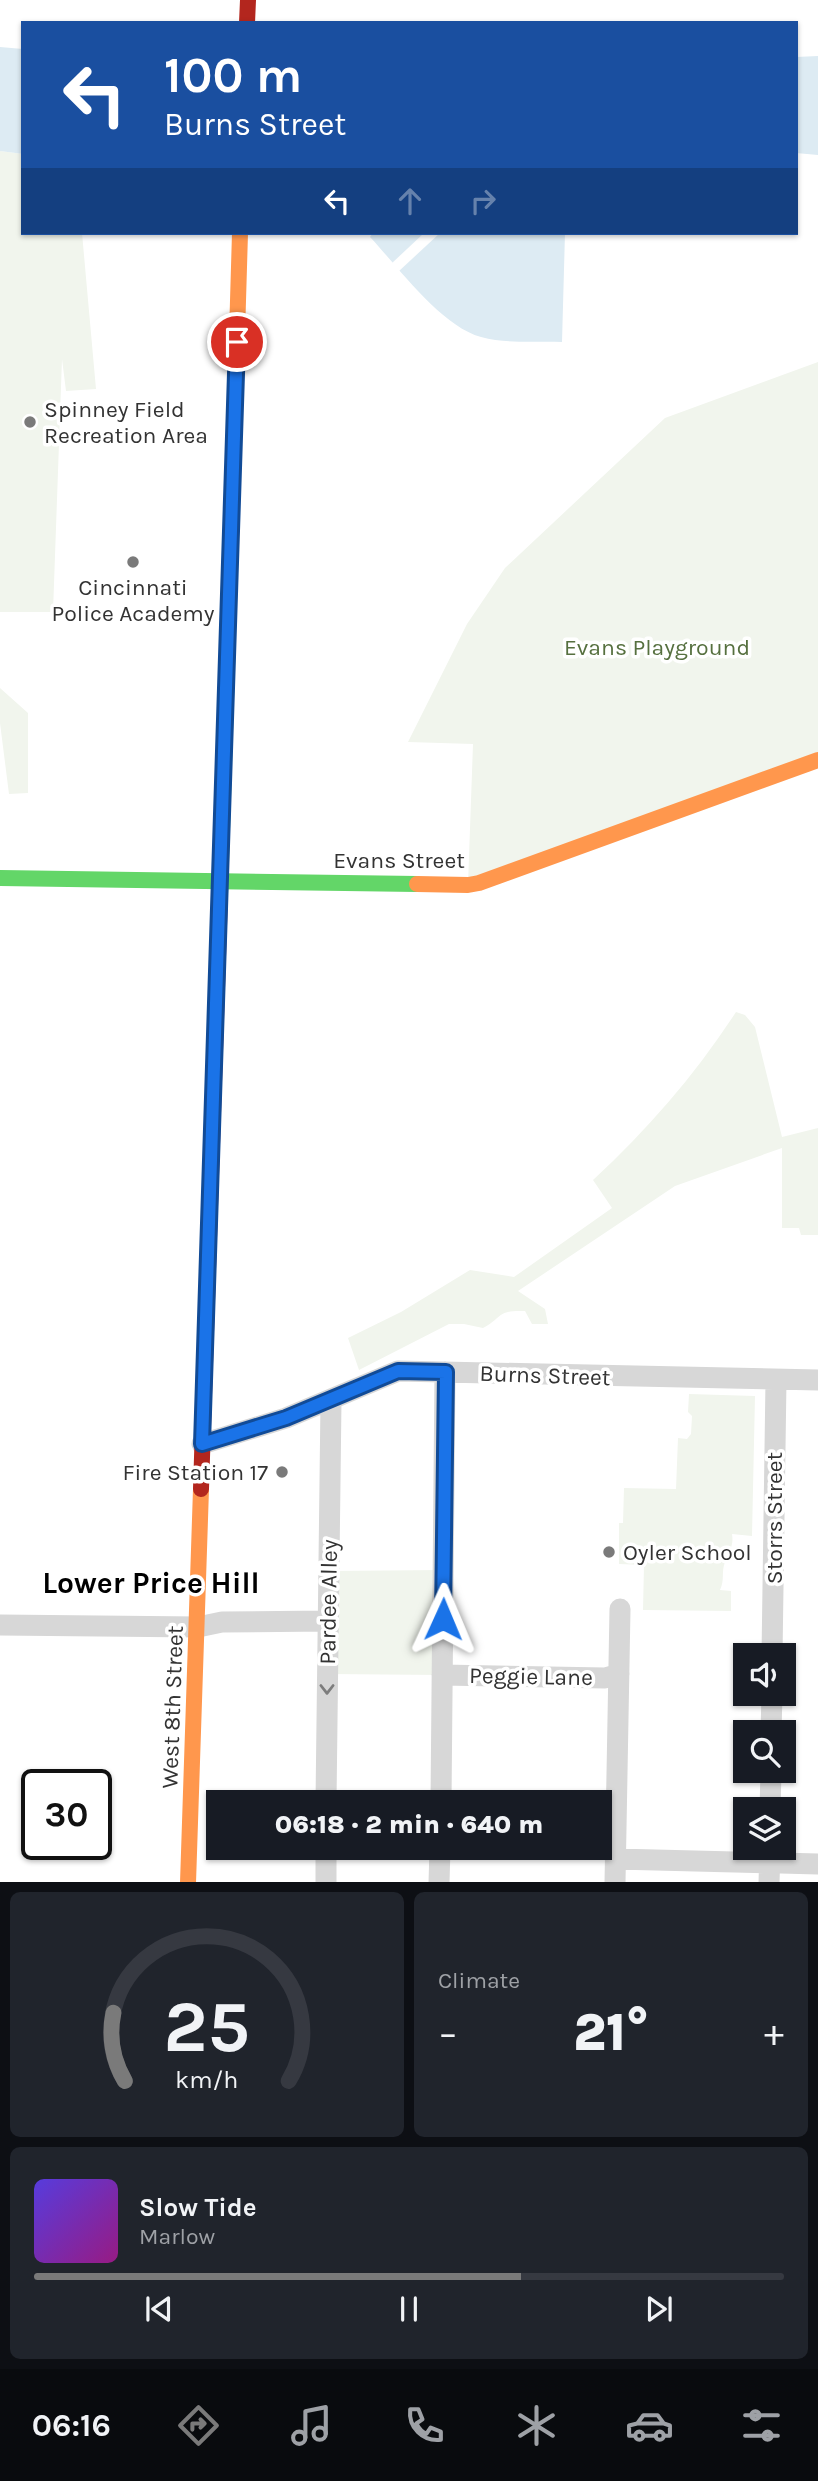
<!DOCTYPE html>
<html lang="en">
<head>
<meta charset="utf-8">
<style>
	:root { --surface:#171b24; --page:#20242c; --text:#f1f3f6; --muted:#9ea1a6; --line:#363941; --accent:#7a7a7a }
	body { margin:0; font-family:Karla,sans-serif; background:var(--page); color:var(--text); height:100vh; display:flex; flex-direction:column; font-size:26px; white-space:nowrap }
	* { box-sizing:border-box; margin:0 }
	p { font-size:23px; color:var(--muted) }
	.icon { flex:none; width:38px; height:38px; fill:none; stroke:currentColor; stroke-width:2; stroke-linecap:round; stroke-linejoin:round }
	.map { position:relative; height:1882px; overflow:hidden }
	.sheet { display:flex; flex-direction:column; gap:10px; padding:10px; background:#0d0f14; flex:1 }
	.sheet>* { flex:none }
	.hud { position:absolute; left:21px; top:21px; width:777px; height:214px; border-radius:0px; box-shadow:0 2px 5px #0004; background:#1a4fa0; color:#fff; overflow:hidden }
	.controls { position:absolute; left:733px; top:1643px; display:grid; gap:14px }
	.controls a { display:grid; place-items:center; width:63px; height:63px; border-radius:0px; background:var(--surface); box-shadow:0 2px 5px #0004; font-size:35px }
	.speed { position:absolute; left:21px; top:1769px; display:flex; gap:14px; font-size:35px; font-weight:700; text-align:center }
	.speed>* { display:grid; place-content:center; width:91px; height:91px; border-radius:50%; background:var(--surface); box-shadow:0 2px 5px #0004; line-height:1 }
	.speed .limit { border:4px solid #111; border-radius:10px; background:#fff; color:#111 }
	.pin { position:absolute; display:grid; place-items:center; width:60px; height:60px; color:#fff; margin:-30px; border:4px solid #fff; border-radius:50%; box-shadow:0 2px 7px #0007 }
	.me { position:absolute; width:77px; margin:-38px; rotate:1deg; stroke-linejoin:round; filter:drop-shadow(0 0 5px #0008) }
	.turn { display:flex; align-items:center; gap:24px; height:147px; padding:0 28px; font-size:32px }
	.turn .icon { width:91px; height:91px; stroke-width:2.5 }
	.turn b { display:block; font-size:49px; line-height:60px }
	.lanes { display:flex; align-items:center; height:66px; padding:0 28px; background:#0003; justify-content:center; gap:35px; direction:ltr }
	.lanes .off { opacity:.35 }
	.big { font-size:52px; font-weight:800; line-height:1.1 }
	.sheet .tile { flex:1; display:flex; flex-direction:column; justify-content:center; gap:10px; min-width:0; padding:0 24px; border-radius:10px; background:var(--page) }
	.sheet .dial { align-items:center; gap:0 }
	.dial svg { height:182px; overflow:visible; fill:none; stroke:var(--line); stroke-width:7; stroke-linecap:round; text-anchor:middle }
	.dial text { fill:var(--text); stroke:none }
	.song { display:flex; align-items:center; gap:21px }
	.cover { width:84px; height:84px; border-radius:10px; background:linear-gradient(135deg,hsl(250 70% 55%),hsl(310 70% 35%)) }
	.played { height:7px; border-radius:4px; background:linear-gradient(90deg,var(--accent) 65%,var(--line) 65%) }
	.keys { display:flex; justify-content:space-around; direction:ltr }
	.heat { display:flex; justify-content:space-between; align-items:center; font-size:38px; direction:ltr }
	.sheet .tiles { flex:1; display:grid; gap:10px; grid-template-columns:1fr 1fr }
	.tile:last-child { grid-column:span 2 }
	.trip { position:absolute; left:206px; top:1790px; width:406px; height:70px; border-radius:0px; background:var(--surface); box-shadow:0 2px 5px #0004; font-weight:800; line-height:70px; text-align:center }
	.tabs { display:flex; height:112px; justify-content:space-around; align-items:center; background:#090b0e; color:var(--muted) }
	.tabs .icon { width:49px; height:49px }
	.tabs .on { color:var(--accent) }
	.tabs b { font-size:32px; color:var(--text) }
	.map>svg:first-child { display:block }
	.green { fill:#f1f5ed }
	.water { fill:#ddebf3 }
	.pier { fill:#fff }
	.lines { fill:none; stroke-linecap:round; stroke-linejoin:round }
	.street { stroke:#d7d7d7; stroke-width:21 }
	.fast { stroke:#63d668; stroke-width:16 }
	.slow { stroke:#ff974d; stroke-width:16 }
	.jam { stroke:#b3261e; stroke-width:16 }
	.fast-bridge { stroke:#63d668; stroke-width:16 }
	.slow-bridge { stroke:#ff974d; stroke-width:16 }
	.jam-bridge { stroke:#b3261e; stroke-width:16 }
	.oneway { stroke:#7d7d7d }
	.route-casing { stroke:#114b97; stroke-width:18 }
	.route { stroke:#1a73e8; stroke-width:12 }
	.poi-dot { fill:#7a7a7a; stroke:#fff; stroke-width:2.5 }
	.labels { text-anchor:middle; stroke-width:7; stroke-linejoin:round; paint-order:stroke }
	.poi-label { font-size:23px; fill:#333; stroke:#fff; text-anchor:start }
	.park-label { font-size:23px; fill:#56703f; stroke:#fff }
	.street-label { font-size:23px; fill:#333; stroke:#fff }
	.district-label { font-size:30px; font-weight:bold; fill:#000; stroke:#fff }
</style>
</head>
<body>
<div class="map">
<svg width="818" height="1883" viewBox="0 0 818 1883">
	<rect width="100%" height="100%" fill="#fff"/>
	<path class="green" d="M 0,151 L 23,154 L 23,233 L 82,233 L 96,389 L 66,391 L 62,359 L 53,612 L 0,612 Z
		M 818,362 L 818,760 L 468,885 L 473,744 L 408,742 L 467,624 L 505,568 L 665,418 Z
		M 0,688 L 28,713 L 28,793 L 9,794 L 0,723 Z
		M 736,1012 L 745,1015 L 755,1027 L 782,1137 L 818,1128 L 818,1235 L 801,1235 L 799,1228 L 782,1228 L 782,1148 L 675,1186 L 518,1291 L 545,1309 L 548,1324 L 532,1324 L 525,1311 C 496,1310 504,1317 483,1328 L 464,1324 L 449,1324 L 359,1370 L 348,1338 L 401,1312 L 470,1270 L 514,1277 L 612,1208 L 593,1180 C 648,1129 695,1075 736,1012 Z
		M 689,1394 L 755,1396 L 752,1536 L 732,1534 C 734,1546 729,1551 725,1562 C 721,1572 725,1580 720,1590 L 731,1591 L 731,1611 L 643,1610 L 644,1565 L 619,1564 L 619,1523 L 623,1523 L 624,1488 L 676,1489 L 678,1438 L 687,1439 L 691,1434 L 692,1416 L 688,1412 Z
		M 444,1570 L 442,1675 L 327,1674 L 329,1571 Z"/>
	<path class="water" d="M 0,47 L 23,49 L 23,154 L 0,151 Z
		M 818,56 L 818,155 L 796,153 L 796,57 Z
		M 373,233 L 565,233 L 562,342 C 536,341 507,344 481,337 C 441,326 399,268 370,237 Z"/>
	<path class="pier" d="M 424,233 L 440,233 L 398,272 L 391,264 Z"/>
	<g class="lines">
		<path class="street" d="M 202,1444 L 286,1418 L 398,1371 L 818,1380
			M 0,1625 L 198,1627 L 222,1622 L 328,1621
			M 772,1656 L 776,1380
			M 442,1675 L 605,1678 L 619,1674
			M 771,1732 L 772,1694
			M 326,1802 L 331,1401
			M 441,1802 L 445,1372
			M 770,1810 L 771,1771
			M 616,1859 L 818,1864
			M 326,1883 L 326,1848
			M 439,1883 L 440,1848
			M 615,1883 L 620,1609
			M 769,1883 L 770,1848"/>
		<path class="fast" d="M 0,878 L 417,884"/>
		<path class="slow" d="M 417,884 L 468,885 L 479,883 L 818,760
			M 188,1883 L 201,1489"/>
		<path class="jam" d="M 247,23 L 248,0
			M 201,1489 L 208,1269"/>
		<path class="fast-bridge" d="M 220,894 L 232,504"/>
		<path class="slow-bridge" d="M 232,504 L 240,233"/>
		<path class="jam-bridge" d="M 208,1269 L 220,894"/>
	</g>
	<defs><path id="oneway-chevron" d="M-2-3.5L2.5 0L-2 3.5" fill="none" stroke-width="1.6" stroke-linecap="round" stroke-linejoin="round" transform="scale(1.75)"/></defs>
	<use class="oneway" href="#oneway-chevron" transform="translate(327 1689) rotate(90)"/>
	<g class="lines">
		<g class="route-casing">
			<path id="route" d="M 237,342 L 202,1444 L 286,1418 L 398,1371 L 446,1372 L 443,1619"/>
		</g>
		<use href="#route" class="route"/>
	</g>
	<g class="poi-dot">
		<circle cx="30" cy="422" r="7"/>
		<circle cx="133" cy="562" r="7"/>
		<circle cx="282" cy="1472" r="7"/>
		<circle cx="609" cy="1552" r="7"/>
	</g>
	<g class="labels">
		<g class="poi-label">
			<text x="44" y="417">Spinney Field<tspan x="44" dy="26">Recreation Area</tspan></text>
			<text x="133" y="595" text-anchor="middle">Cincinnati<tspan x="133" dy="26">Police Academy</tspan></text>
			<text x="268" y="1480" text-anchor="end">Fire Station 17</text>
			<text x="623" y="1560">Oyler School</text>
		</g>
		<g class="park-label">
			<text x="657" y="655">Evans Playground</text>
		</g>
		<g class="street-label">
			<text x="399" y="868">Evans Street</text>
			<text transform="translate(545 1375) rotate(2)" y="8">Burns Street</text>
			<text transform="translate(774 1518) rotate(-90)" y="8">Storrs Street</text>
			<text transform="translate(328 1602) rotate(-89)" y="8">Pardee Alley</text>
			<text transform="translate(531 1676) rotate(1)" y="8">Peggie Lane</text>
			<text transform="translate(172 1707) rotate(-88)" y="8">West 8th Street</text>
		</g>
		<g class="district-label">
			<text x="151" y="1593">Lower Price Hill</text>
		</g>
	</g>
</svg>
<div class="controls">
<a><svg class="icon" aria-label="sound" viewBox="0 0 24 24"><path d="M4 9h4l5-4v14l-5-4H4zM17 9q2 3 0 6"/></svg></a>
<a><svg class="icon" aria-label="search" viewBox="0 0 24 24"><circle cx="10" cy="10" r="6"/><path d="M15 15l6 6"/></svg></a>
<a><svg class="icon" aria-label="layers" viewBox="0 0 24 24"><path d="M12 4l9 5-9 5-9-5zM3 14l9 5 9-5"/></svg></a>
</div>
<div class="speed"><div class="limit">30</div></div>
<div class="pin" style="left:237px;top:342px;background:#d93025"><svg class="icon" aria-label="arrive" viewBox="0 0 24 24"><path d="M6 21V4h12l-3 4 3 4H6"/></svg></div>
<svg class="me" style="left:443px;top:1619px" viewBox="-20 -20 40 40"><path d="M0-17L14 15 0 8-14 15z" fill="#1a73e8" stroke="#fff" stroke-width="4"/></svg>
<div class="trip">06:18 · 2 min · 640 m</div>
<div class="hud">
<div class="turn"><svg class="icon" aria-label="left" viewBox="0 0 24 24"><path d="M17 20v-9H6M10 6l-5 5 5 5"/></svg><div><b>100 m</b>Burns Street</div></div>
<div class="lanes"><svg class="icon" aria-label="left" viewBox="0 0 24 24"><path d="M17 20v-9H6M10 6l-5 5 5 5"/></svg><svg class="icon off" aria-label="ahead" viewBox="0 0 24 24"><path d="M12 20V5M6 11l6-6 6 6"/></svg><svg class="icon off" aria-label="right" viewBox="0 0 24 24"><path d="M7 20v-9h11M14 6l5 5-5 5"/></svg></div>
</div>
</div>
<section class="sheet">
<div class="tiles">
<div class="tile dial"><svg viewBox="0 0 100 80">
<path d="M14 69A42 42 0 1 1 86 69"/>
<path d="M14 69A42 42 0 0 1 9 39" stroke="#7a7a7a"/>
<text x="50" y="56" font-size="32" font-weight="700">25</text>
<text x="50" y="72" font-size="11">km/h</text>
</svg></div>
<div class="tile"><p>Climate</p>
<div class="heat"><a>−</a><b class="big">21°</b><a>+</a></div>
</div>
<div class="tile">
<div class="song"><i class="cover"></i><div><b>Slow Tide</b><p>Marlow</p></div></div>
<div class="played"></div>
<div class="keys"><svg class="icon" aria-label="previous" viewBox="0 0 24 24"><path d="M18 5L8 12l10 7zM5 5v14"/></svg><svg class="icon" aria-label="pause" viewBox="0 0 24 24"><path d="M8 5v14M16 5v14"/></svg><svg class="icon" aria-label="next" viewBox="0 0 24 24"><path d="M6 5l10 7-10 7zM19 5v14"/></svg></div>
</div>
</div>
</section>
<nav class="tabs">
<b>06:16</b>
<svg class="icon on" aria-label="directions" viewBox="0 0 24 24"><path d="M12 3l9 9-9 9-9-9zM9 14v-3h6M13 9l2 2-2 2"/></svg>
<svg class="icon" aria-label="music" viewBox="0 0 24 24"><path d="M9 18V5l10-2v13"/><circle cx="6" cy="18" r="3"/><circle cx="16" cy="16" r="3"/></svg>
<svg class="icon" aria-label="phone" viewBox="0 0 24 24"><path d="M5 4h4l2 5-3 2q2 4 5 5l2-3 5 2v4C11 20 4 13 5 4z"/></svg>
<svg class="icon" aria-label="climate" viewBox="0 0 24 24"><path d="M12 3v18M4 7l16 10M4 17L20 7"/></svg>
<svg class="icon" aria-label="car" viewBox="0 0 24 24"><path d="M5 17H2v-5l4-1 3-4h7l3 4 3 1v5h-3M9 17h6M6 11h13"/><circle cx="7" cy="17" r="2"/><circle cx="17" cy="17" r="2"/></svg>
<svg class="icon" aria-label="filters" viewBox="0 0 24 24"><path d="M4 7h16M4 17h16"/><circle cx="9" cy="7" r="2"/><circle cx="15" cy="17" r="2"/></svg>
</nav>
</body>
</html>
